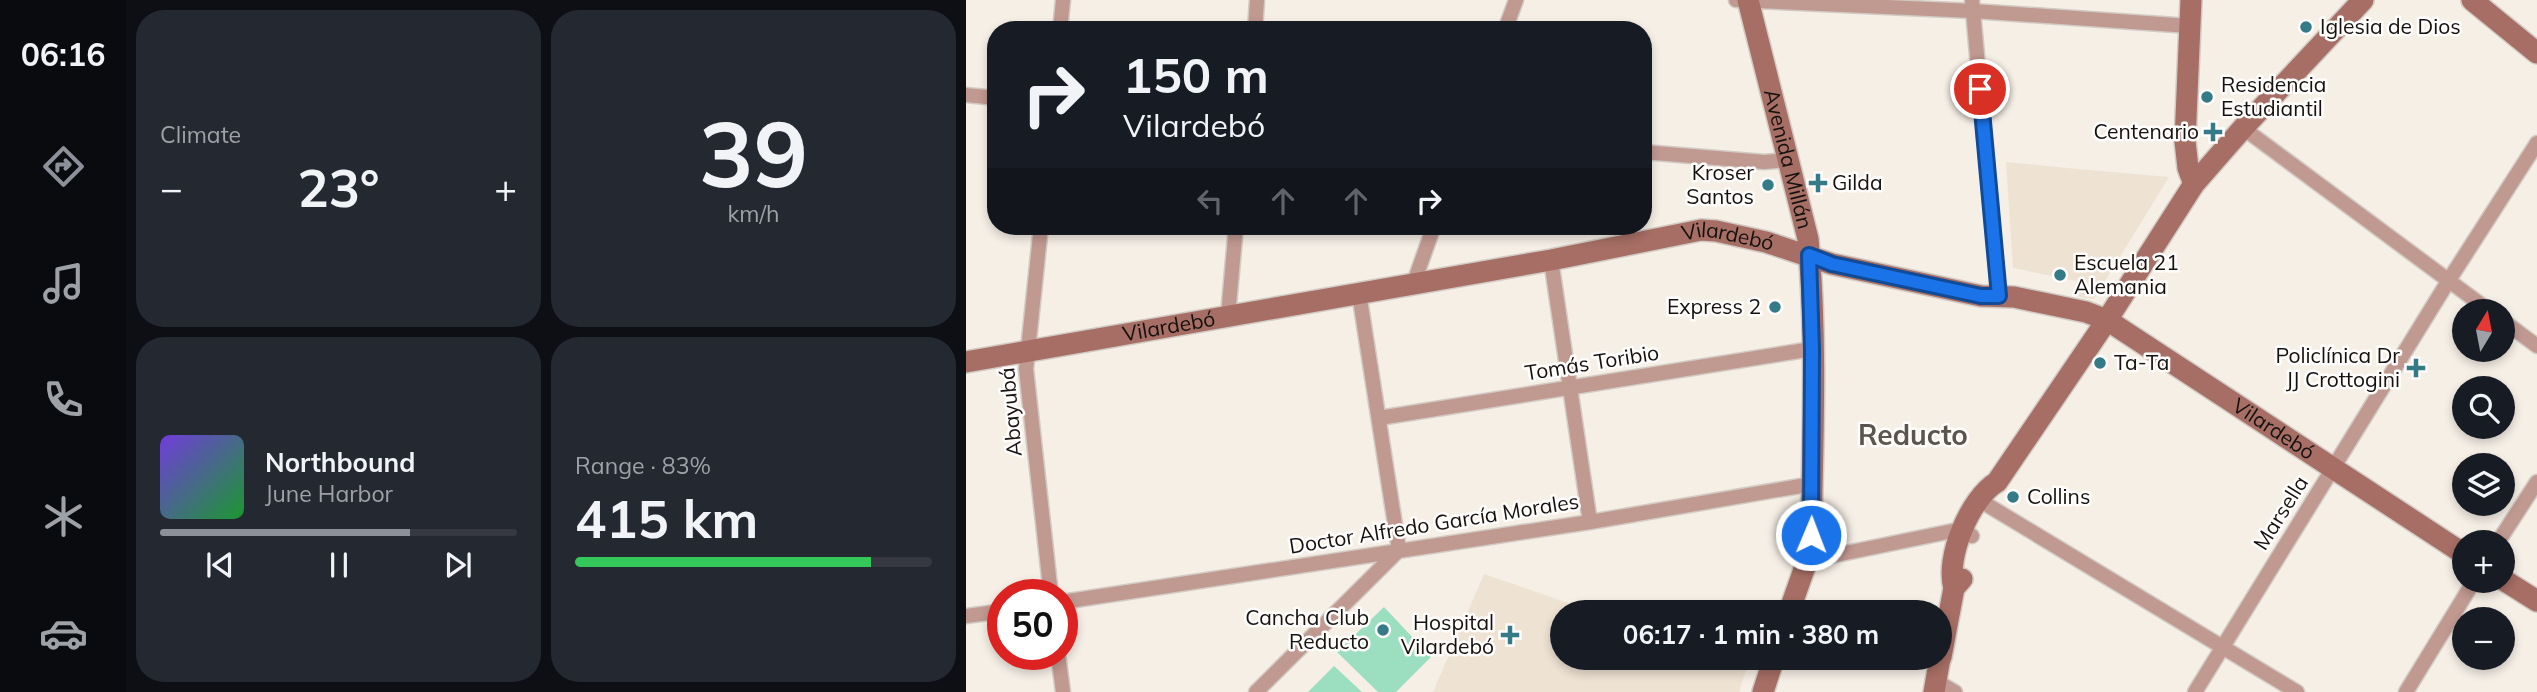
<!DOCTYPE html>
<html lang="en">
<head>
<meta charset="utf-8">
<style>
	:root { --surface:#171b24; --page:#242831; --text:#f1f3f6; --muted:#9ea1a6; --line:#363941; --accent:#8c9099 }
	body { margin:0; font-family:Mulish,sans-serif; background:var(--page); color:var(--text); height:100vh; display:flex; flex-direction:column; font-size:26px; white-space:nowrap }
	* { box-sizing:border-box; margin:0 }
	p { font-size:23px; color:var(--muted) }
	.icon { flex:none; width:38px; height:38px; fill:none; stroke:currentColor; stroke-width:2; stroke-linecap:round; stroke-linejoin:round }
	.map { position:relative; flex:1; overflow:hidden }
	.side { display:flex; flex-direction:column; gap:10px; padding:10px; background:#0d0f14; width:840px }
	.side>* { flex:none }
	.top-card { position:absolute; left:21px; top:21px; width:665px; height:214px; border-radius:28px; box-shadow:0 4px 10px #0003; background:#171b24; color:var(--text); overflow:hidden }
	.needle { width:46px; rotate:10deg }
	.tools { position:absolute; left:1486px; top:299px; display:grid; gap:14px }
	.tools a { display:grid; place-items:center; width:63px; height:63px; border-radius:50%; background:var(--surface); box-shadow:0 4px 10px #0003; font-size:35px }
	.speed { position:absolute; left:21px; top:579px; display:flex; gap:14px; font-size:35px; font-weight:700; text-align:center }
	.speed>* { display:grid; place-content:center; width:91px; height:91px; border-radius:50%; background:var(--surface); box-shadow:0 4px 10px #0003; line-height:1 }
	.speed .limit { border:10px solid #d22; background:#fff; color:#111 }
	.pin { position:absolute; display:grid; place-items:center; width:60px; height:60px; color:#fff; margin:-30px; border:4px solid #fff; border-radius:50%; box-shadow:0 2px 7px #0007 }
	.me { position:absolute; width:77px; margin:-38px; rotate:1deg; stroke-linejoin:round; filter:drop-shadow(0 0 5px #0008) }
	.turn { display:flex; align-items:center; gap:24px; height:147px; padding:0 21px; font-size:32px }
	.turn .icon { width:91px; height:91px; stroke-width:2.5 }
	.turn b { display:block; font-size:49px; line-height:60px }
	.lanes { display:flex; align-items:center; height:66px; padding:0 21px; background:#0003; justify-content:center; gap:35px; direction:ltr }
	.lanes .off { opacity:.35 }
	.big { font-size:52px; font-weight:700; line-height:1.1 }
	.side .tile { flex:1; display:flex; flex-direction:column; justify-content:center; gap:10px; min-width:0; padding:0 24px; border-radius:28px; background:var(--page) }
	.side .dial { align-items:center; gap:0 }
	.dial b { font-size:91px; line-height:1 }
	.song { display:flex; align-items:center; gap:21px }
	.cover { width:84px; height:84px; border-radius:10px; background:linear-gradient(135deg,hsl(260 70% 55%),hsl(130 70% 35%)) }
	.played { height:7px; border-radius:4px; background:linear-gradient(90deg,var(--accent) 70%,var(--line) 70%) }
	.keys { display:flex; justify-content:space-around; direction:ltr }
	.heat { display:flex; justify-content:space-between; align-items:center; font-size:38px; direction:ltr }
	.charge { height:10px; border-radius:5px; background:linear-gradient(90deg,#34c759 83%,var(--line) 0) }
	.side .tiles { flex:1; display:grid; gap:10px; grid-template-columns:repeat(2,1fr) }
	.trip { position:absolute; left:584px; top:600px; width:402px; height:70px; border-radius:35px; background:var(--surface); box-shadow:0 4px 10px #0003; font-weight:700; line-height:70px; text-align:center }
	main { display:flex; flex:1; min-height:0 }
	.dock { display:flex; flex-direction:column; width:126px; justify-content:space-around; align-items:center; background:#090b0e; color:var(--muted) }
	.dock .icon { width:49px; height:49px }
	.dock .on { color:var(--accent) }
	.dock b { font-size:32px; color:var(--text) }
	.map>svg:first-child { display:block }
	.built { fill:#eee2d3 }
	.green { fill:#9cdec0 }
	.lines { fill:none; stroke-linecap:round; stroke-linejoin:round }
	.street-casing { stroke:#d2cbc4; stroke-width:17 }
	.secondary-casing { stroke:#d2cbc4; stroke-width:24 }
	.street { stroke:#c09991; stroke-width:14 }
	.secondary { stroke:#a66e64; stroke-width:21 }
	.route-casing { stroke:#114b97; stroke-width:18 }
	.route { stroke:#1a73e8; stroke-width:12 }
	.poi-dot { fill:#347a87; stroke:#fffdfc; stroke-width:2.5 }
	.labels { text-anchor:middle; stroke-width:5; stroke-linejoin:round; paint-order:stroke }
	.poi-label { font-size:21px; fill:#14110f; stroke:#fffdfc; text-anchor:start }
	.street-label { font-size:21px; fill:#14110f; stroke:#fffdfc }
	.district-label { font-size:28px; font-weight:bold; fill:#5b554e; stroke:#fffdfc }
</style>
</head>
<body>
<main>
<nav class="dock">
<b>06:16</b>
<svg class="icon on" aria-label="directions" viewBox="0 0 24 24"><path d="M12 3l9 9-9 9-9-9zM9 14v-3h6M13 9l2 2-2 2"/></svg>
<svg class="icon" aria-label="music" viewBox="0 0 24 24"><path d="M9 18V5l10-2v13"/><circle cx="6" cy="18" r="3"/><circle cx="16" cy="16" r="3"/></svg>
<svg class="icon" aria-label="phone" viewBox="0 0 24 24"><path d="M5 4h4l2 5-3 2q2 4 5 5l2-3 5 2v4C11 20 4 13 5 4z"/></svg>
<svg class="icon" aria-label="climate" viewBox="0 0 24 24"><path d="M12 3v18M4 7l16 10M4 17L20 7"/></svg>
<svg class="icon" aria-label="car" viewBox="0 0 24 24"><path d="M5 17H2v-5l4-1 3-4h7l3 4 3 1v5h-3M9 17h6M6 11h13"/><circle cx="7" cy="17" r="2"/><circle cx="17" cy="17" r="2"/></svg>
</nav>
<section class="side">
<div class="tiles">
<div class="tile"><p>Climate</p>
<div class="heat"><a>−</a><b class="big">23°</b><a>+</a></div>
</div>
<div class="tile dial"><b>39</b><p>km/h</p></div>
<div class="tile">
<div class="song"><i class="cover"></i><div><b>Northbound</b><p>June Harbor</p></div></div>
<div class="played"></div>
<div class="keys"><svg class="icon" aria-label="previous" viewBox="0 0 24 24"><path d="M18 5L8 12l10 7zM5 5v14"/></svg><svg class="icon" aria-label="pause" viewBox="0 0 24 24"><path d="M8 5v14M16 5v14"/></svg><svg class="icon" aria-label="next" viewBox="0 0 24 24"><path d="M6 5l10 7-10 7zM19 5v14"/></svg></div>
</div>
<div class="tile"><p>Range · 83%</p><b class="big">415 km</b><div class="charge"></div></div>
</div>
</section>
<div class="map">
<svg width="1571" height="692" viewBox="0 0 1571 692">
	<rect width="100%" height="100%" fill="#f6efe6"/>
	<path class="built" d="M 1040,162 L 1101,168 L 1203,177 L 1128,299 L 1108,296 L 1110,281 L 1047,268 Z
		M 518,574 L 628,612 L 597,612 L 597,658 L 757,658 L 781,667 L 773,692 L 467,692 Z"/>
	<path class="green" d="M 418,607 L 465,657 L 430,692 L 412,692 L 371,652 Z
		M 368,666 L 396,692 L 342,692 Z"/>
	<g class="lines">
		<g class="street-casing">
			<path id="street" d="M 770,0 L 1007,11 L 1224,26
				M 1006,0 L 1033,297
				M 94,30 L 97,0
				M 289,30 L 291,0
				M 539,30 L 550,0
				M 0,95 L 30,98
				M 1277,128 L 1525,312
				M 677,152 L 798,162 L 822,160
				M 75,226 L 60,369 L 85,595
				M 585,260 L 624,522
				M 447,285 L 468,226
				M 262,316 L 270,226
				M 1536,320 L 1571,346
				M 413,418 L 846,349
				M 1023,506 L 1331,692
				M 1532,542 L 1571,482
				M 841,561 L 996,529 L 1006,536
				M 96,602 L 624,522 L 846,484
				M 0,616 L 37,611
				M 92,654 L 97,692
				M 970,681 L 989,692
				M 290,692 L 433,550 L 393,293
				M 1229,692 L 1483,280 L 1571,143
				M 1440,692 L 1508,581"/>
		</g>
		<g class="secondary-casing">
			<g id="secondary">
				<path id="s1" d="M 782,0 L 842,239 C 851,336 847,437 845,535 L 841,561 L 823,612"/>
				<path d="M 1225,0 L 1219,141 L 1222,168 L 1228,184"/>
				<path d="M 1506,0 L 1571,53"/>
				<path id="s2" d="M 0,362 L 585,260 L 735,230 L 750,231 L 800,242 L 866,264 L 1015,296 L 1048,297 L 1120,312 L 1141,320 L 1498,554"/>
				<path d="M 1536,579 L 1571,601"/>
				<path d="M 988,588 C 979,558 1004,498 1031,482 L 1141,320 L 1228,184 L 1277,128 L 1397,0"/>
				<path d="M 975,657 L 988,588 L 996,579"/>
				<path d="M 797,692 L 808,658"/>
				<path d="M 968,692 L 974,658"/>
			</g>
		</g>
		<use href="#street" class="street"/>
		<use href="#secondary" class="secondary"/>
	</g>
	<g class="lines">
		<g class="route-casing">
			<path id="route" d="M 845,535 L 846,349 L 843,255 L 866,264 L 1015,296 L 1033,296 L 1014,89"/>
		</g>
		<use href="#route" class="route"/>
	</g>
	<g class="poi-dot">
		<circle cx="1340" cy="27" r="7"/>
		<circle cx="1241" cy="97" r="7"/>
		<path d="M1243.5 121.5h7v7h7v7h-7v7h-7v-7h-7v-7h7z"/>
		<path d="M848.5 172.5h7v7h7v7h-7v7h-7v-7h-7v-7h7z"/>
		<circle cx="802" cy="185" r="7"/>
		<circle cx="1094" cy="275" r="7"/>
		<circle cx="809" cy="307" r="7"/>
		<circle cx="1134" cy="363" r="7"/>
		<path d="M1446.5 357.5h7v7h7v7h-7v7h-7v-7h-7v-7h7z"/>
		<circle cx="1047" cy="497" r="7"/>
		<circle cx="417" cy="630" r="7"/>
		<path d="M540.5 624.5h7v7h7v7h-7v7h-7v-7h-7v-7h7z"/>
	</g>
	<g class="labels">
		<g class="poi-label">
			<text x="1354" y="34">Iglesia de Dios</text>
			<text x="1255" y="92">Residencia<tspan x="1255" dy="24">Estudiantil</tspan></text>
			<text x="1233" y="139" text-anchor="end">Centenario</text>
			<text x="788" y="180" text-anchor="end">Kroser<tspan x="788" dy="24">Santos</tspan></text>
			<text x="866" y="190">Gilda</text>
			<text x="1108" y="270">Escuela 21<tspan x="1108" dy="24">Alemania</tspan></text>
			<text x="795" y="314" text-anchor="end">Express 2</text>
			<text x="1434" y="363" text-anchor="end">Policlínica Dr<tspan x="1434" dy="24">JJ Crottogini</tspan></text>
			<text x="1148" y="370">Ta-Ta</text>
			<text x="1061" y="504">Collins</text>
			<text x="403" y="625" text-anchor="end">Cancha Club<tspan x="403" dy="24">Reducto</tspan></text>
			<text x="528" y="630" text-anchor="end">Hospital<tspan x="528" dy="24">Vilardebó</tspan></text>
		</g>
		<g class="street-label">
			<text dy="7" stroke="none"><textPath href="#s1" startOffset="164">Avenida Millán</textPath></text>
			<text dy="7" stroke="none"><textPath href="#s2" startOffset="774">Vilardebó</textPath></text>
			<text dy="7" stroke="none"><textPath href="#s2" startOffset="206">Vilardebó</textPath></text>
			<text transform="translate(626 363) rotate(-9)" y="7">Tomás Toribio</text>
			<text transform="translate(45 412) rotate(-95)" y="7">Abayubá</text>
			<text dy="7" stroke="none"><textPath href="#s2" startOffset="1363">Vilardebó</textPath></text>
			<text transform="translate(1315 513) rotate(-58)" y="7">Marsella</text>
			<text transform="translate(468 524) rotate(-9)" y="7">Doctor Alfredo García Morales</text>
		</g>
		<g class="district-label">
			<text x="947" y="445">Reducto</text>
		</g>
	</g>
</svg>
<div class="tools">
<a><svg class="needle" viewBox="-14 -14 28 28"><path d="M0-13l5 13h-10z" fill="#e53935"/><path d="M0 13l5-13h-10z" fill="#9ea1a6"/></svg></a>
<a><svg class="icon" aria-label="search" viewBox="0 0 24 24"><circle cx="10" cy="10" r="6"/><path d="M15 15l6 6"/></svg></a>
<a><svg class="icon" aria-label="layers" viewBox="0 0 24 24"><path d="M12 4l9 5-9 5-9-5zM3 14l9 5 9-5"/></svg></a>
<a>+</a>
<a>−</a>
</div>
<div class="speed"><div class="limit">50</div></div>
<div class="pin" style="left:1014px;top:89px;background:#d93025"><svg class="icon" aria-label="arrive" viewBox="0 0 24 24"><path d="M6 21V4h12l-3 4 3 4H6"/></svg></div>
<svg class="me" style="left:845px;top:535px" viewBox="-20 -20 40 40"><circle r="17" fill="#1a73e8" stroke="#fff" stroke-width="3"/><path d="M0-11L8 9 0 5-8 9z" fill="#fff"/></svg>
<div class="trip">06:17 · 1 min · 380 m</div>
<div class="top-card">
<div class="turn"><svg class="icon" aria-label="right" viewBox="0 0 24 24"><path d="M7 20v-9h11M14 6l5 5-5 5"/></svg><div><b>150 m</b>Vilardebó</div></div>
<div class="lanes"><svg class="icon off" aria-label="left" viewBox="0 0 24 24"><path d="M17 20v-9H6M10 6l-5 5 5 5"/></svg><svg class="icon off" aria-label="ahead" viewBox="0 0 24 24"><path d="M12 20V5M6 11l6-6 6 6"/></svg><svg class="icon off" aria-label="ahead" viewBox="0 0 24 24"><path d="M12 20V5M6 11l6-6 6 6"/></svg><svg class="icon" aria-label="right" viewBox="0 0 24 24"><path d="M7 20v-9h11M14 6l5 5-5 5"/></svg></div>
</div>
</div>
</main>
</body>
</html>
